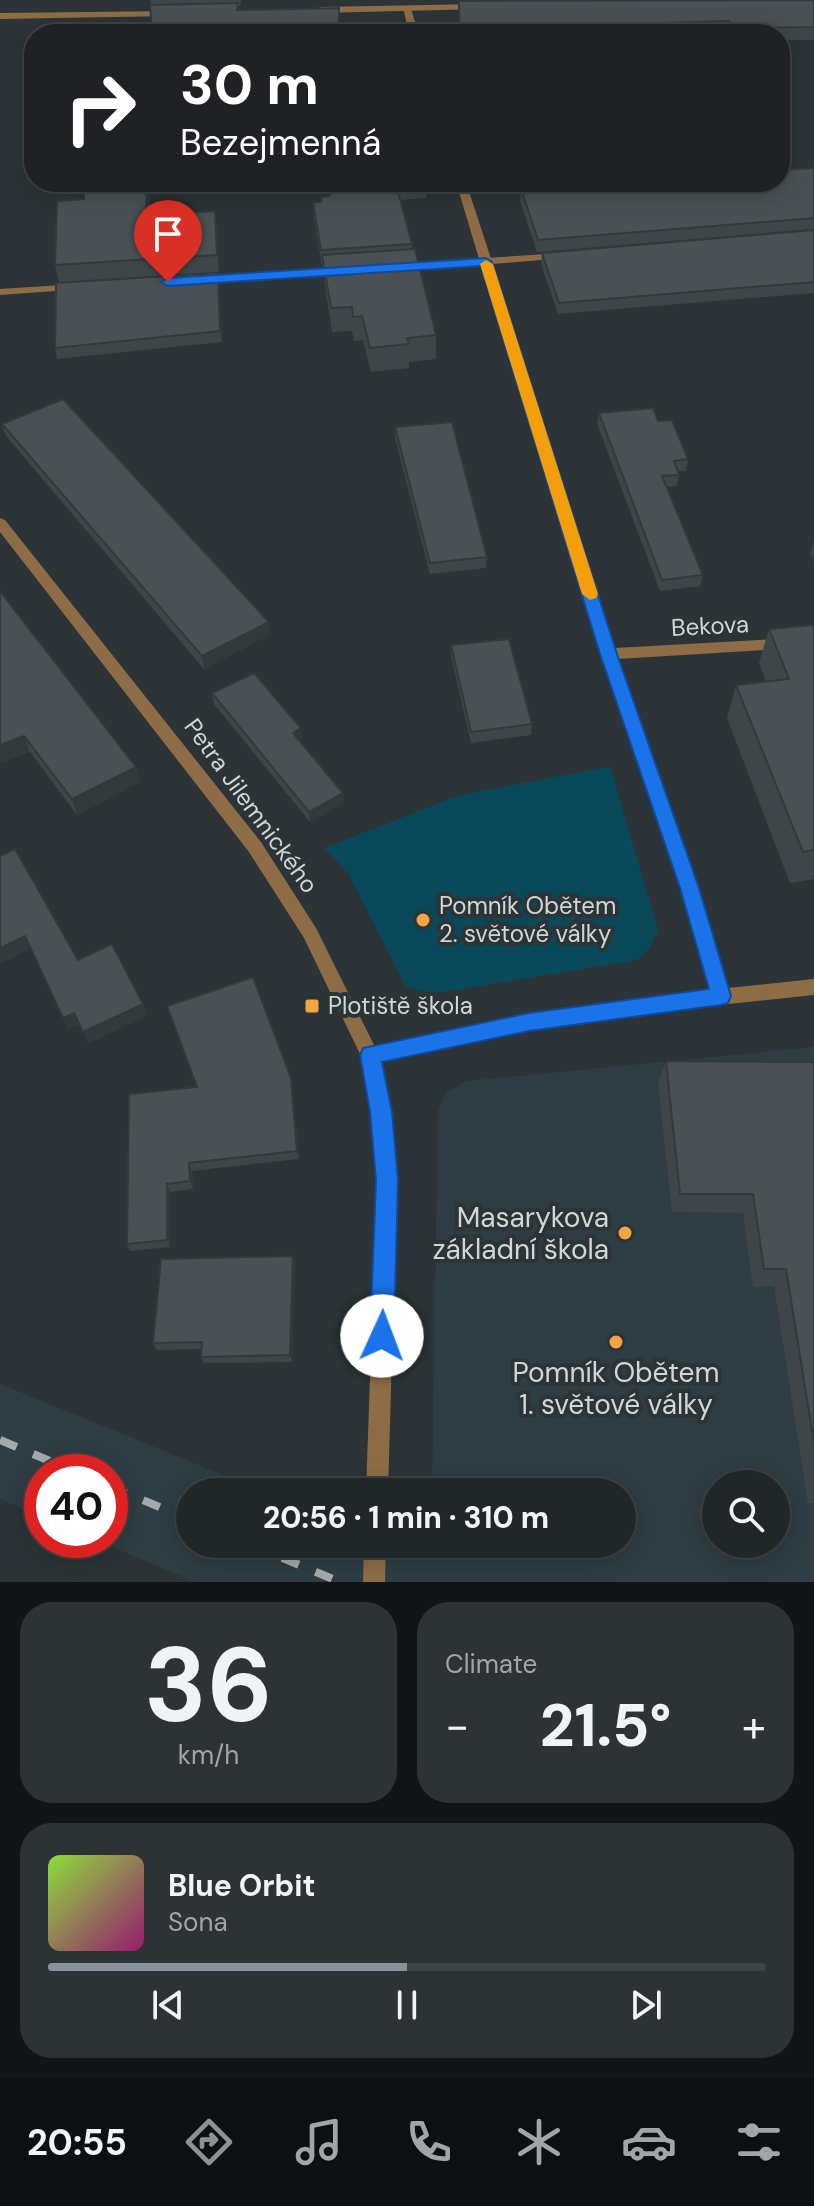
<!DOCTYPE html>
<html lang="en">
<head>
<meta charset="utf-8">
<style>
	:root { --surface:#212729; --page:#2d3335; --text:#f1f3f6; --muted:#a2a5a8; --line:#3e4446; --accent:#8c9099 }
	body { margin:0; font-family:"DM Sans",sans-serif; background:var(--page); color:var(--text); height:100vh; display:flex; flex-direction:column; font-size:30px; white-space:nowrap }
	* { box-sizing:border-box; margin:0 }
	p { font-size:26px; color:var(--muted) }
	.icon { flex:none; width:44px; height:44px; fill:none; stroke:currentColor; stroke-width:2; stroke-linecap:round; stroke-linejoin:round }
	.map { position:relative; height:1582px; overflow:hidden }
	.details { display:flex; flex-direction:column; gap:20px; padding:20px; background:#121517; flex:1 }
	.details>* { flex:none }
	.banner { position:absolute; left:24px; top:24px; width:766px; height:168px; border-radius:32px; box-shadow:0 4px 20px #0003,0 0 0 2px var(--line); background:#202124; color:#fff; overflow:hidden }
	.fabs { position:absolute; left:702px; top:1470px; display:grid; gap:16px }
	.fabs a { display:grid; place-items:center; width:88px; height:88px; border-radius:50%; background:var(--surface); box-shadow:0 4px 20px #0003,0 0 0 2px var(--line); font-size:40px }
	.speed { position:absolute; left:24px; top:1454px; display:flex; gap:16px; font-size:40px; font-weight:700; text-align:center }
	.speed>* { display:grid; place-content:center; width:104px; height:104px; border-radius:50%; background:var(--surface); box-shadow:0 4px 20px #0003,0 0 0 2px var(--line); line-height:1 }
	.speed .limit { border:12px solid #d22; background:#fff; color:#111 }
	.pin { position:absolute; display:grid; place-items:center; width:68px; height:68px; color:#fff; margin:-82px -34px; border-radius:50% 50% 50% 0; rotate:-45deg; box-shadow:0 0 8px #0007 }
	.pin .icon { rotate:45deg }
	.me { position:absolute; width:88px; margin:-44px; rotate:2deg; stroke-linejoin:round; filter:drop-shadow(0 0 6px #0008) }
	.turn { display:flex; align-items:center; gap:28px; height:168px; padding:0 24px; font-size:36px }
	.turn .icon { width:104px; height:104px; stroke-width:2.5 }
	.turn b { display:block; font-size:56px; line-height:68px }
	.big { font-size:60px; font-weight:800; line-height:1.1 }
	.details .widget { flex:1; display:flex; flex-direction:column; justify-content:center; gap:12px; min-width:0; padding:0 28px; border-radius:32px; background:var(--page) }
	.details .dial { align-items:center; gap:0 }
	.dial b { font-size:104px; line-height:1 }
	.song { display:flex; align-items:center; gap:24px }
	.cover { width:96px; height:96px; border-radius:12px; background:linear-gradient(135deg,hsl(90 70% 55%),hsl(320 70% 35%)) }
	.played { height:8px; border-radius:4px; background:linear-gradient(90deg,var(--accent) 50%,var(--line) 50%) }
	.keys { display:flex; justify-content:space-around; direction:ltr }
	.heat { display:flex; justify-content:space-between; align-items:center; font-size:44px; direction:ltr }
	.details .tiles { flex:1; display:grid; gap:20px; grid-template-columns:1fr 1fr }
	.widget:last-child { grid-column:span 2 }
	.trip { position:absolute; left:176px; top:1478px; width:460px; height:80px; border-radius:40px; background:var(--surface); box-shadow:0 4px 20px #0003,0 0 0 2px var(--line); font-weight:800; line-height:80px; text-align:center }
	.tabs { display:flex; height:128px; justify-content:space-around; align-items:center; background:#0d1010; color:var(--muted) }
	.tabs .icon { width:56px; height:56px }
	.tabs .current { color:var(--accent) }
	.tabs b { font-size:36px; color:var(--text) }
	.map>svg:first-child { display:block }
	.built { fill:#2f3e44; fill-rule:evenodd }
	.green { fill:#09495a }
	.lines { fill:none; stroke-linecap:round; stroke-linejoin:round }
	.service { fill:#8e6d46; fill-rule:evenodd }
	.minor { fill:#8e6d46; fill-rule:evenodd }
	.tertiary { fill:#8e6d46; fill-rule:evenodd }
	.rail { stroke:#a5abad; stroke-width:8; stroke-dasharray:18 18; stroke-linecap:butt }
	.wall { fill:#3f4649 }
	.shaded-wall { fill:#33393c }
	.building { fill:#495155; stroke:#33393c; stroke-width:2 }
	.route { fill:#1a73e8; stroke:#114b97; stroke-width:2 }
	.slow { fill:#f59e0b }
	.poi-dot { fill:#f2a541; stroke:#2c3437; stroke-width:3 }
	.labels { text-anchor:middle; stroke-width:8; stroke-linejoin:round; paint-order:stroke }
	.street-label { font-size:24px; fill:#d1d6d8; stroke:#2c3437 }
	.poi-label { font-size:24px; fill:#d1d6d8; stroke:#2c3437; text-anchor:start }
	.near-poi-label { font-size:28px; fill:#d1d6d8; stroke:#2c3437; text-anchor:end }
</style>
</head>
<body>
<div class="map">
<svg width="814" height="1582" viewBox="0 0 814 1582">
	<rect width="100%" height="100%" fill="#2c3437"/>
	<path class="built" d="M 814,1047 L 814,1582 L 195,1582 L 96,1540 L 110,1540 L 110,1472 L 42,1472 L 42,1517 L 0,1499 L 0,1384 L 265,1492 L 190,1492 L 190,1544 L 392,1544 L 430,1559 L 431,1544 L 622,1544 L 622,1492 L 432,1492 L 438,1111 L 446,1093 L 467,1081 ZM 716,1484 L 776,1484 L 776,1544 L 716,1544 Z"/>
	<path class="green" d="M 610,766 L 658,930 L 650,947 L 638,960 L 432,994 L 406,987 L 348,873 L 324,848 L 457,796 Z"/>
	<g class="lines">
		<path class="service" d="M 403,7 L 411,9 L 419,34 L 409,34 Z
			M 456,182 L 466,182 L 492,262 L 490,264 L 480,262 Z"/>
		<path class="minor" d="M 480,4 L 485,7 L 483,9 L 320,13 L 315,10 L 320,7 Z
			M 176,11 L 176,15 L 173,16 L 0,19 L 0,13 Z
			M 561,253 L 567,256 L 565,258 L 492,264 L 615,648 L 814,637 L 814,647 L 618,659 L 697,888 L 728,988 L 814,979 L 814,995 L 623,1015 L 529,1030 L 370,1063 L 364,1061 L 361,1055 L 364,1049 L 370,1047 C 483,1023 595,1002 710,990 L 681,888 L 602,654 L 481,265 L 397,270 L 391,267 L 397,264 Z
			M 342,268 L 346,269 L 346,273 L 197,283 L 191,280 L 197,277 Z
			M 78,284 L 84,287 L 82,289 L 0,295 L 0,289 Z"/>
		<path class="tertiary" d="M 0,518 L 5,520 L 261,842 L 316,928 L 379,1055 L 390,1112 L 397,1180 L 388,1492 L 366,1492 L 377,1180 L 372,1112 L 361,1056 L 304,938 L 249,852 L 0,532 Z
			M 364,1544 L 386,1544 L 385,1582 L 363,1582 Z"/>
		<path class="rail" d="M 0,1440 L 76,1472
			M 110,1486 L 190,1520
			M 249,1544 L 340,1582"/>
	</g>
	<path class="wall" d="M 150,0 L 241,0 L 240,6 L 238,6 L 238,10 L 340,34 L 152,34 Z
		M 458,0 L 814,0 L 814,40 L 780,40 L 780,34 L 459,34 Z
		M 814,168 L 814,229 L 537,252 L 520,201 L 521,189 Z
		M 334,182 L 427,182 L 426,198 L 400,200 L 412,244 L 412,250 L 436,335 L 436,359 L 409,362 L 409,368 L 371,372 L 363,340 L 354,341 L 352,331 L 332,332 L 324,278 L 323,266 L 322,266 L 314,218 L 313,202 L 321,202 L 336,192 Z
		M 150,196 L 150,215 L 215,211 L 219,272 L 59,282 L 55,265 Z
		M 814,230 L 814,293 L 558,314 L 541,264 L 542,253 Z
		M 219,285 L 222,342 L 57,359 L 55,348 Z
		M 599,413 L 658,421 L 688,459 L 686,471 L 678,471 L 679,475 L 677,486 L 666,487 L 703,575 L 700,586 L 660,591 L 597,424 Z
		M 2,424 L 270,635 L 204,669 L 6,436 Z
		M 395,427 L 487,557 L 486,568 L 430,574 L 395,438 Z
		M 814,542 L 814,561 L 810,553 Z
		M 0,591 L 136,767 L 140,782 L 77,815 L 30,752 L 0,763 Z
		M 814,625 L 814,879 L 790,883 L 727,718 L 736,685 L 766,682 L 759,663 L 769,629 Z
		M 451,645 L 532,724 L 531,735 L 471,743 L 451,656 Z
		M 212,693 L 301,728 L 302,739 L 299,741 L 344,803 L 310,822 L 214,704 Z
		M 167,1006 L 291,1078 L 299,1159 L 192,1171 L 193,1189 L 170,1192 L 170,1247 L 130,1251 L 127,1244 L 196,1087 Z
		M 666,1061 L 814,1062 L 814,1503 L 808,1503 L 774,1286 L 753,1287 L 743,1213 L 672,1212 L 658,1083 Z
		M 293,1256 L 295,1264 L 292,1362 L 204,1363 L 201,1357 L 201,1349 L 157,1350 L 153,1343 Z"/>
	<path class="shaded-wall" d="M 147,182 L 150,196 L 149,232 L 146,215 Z
		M 215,211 L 217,228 L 219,272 L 217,255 Z
		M 218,273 L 219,285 L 222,342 L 220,331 Z
		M 269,622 L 270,635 L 204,669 L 202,656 Z
		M 301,728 L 302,739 L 294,743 L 293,733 Z
		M 24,736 L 30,752 L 0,763 L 0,745 Z
		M 136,767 L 140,782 L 77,815 L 72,799 Z
		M 343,793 L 344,803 L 310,822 L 309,812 Z
		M 25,936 L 30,949 L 0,964 L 0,948 Z
		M 143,1004 L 147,1016 L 88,1044 L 83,1032 Z
		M 74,1013 L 80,1025 L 68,1030 L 63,1018 Z
		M 189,1163 L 192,1171 L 193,1189 L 190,1181 Z
		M 167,1184 L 170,1192 L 170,1247 L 167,1240 Z
		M 293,1256 L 295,1264 L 292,1362 L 290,1355 Z"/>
	<path class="building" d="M 814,0 L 814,27 L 732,28 L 729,21 L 632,24 L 635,34 L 460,34 L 459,1 Z
		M 238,3 L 237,10 L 339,8 L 339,34 L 178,34 L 179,29 L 152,30 L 150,5 Z
		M 814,168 L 814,218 L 538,240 L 521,189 L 620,182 L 780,182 L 780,170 Z
		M 114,182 L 147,182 L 146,215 L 215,211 L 217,255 L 55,265 L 57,201 L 84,199 L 84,185 Z
		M 336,182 L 427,182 L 396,184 L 412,244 L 321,250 L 313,202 L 321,202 L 321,197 L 330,196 L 329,192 L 338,192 Z
		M 814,230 L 814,282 L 559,303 L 542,253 Z
		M 415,249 L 436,335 L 407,338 L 409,344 L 370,348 L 362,316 L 353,317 L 352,307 L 331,308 L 322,255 Z
		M 218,273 L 220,331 L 55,348 L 56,283 Z
		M 63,399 L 269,622 L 202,656 L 2,424 Z
		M 653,408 L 658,421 L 672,420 L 688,459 L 674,461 L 679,475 L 662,476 L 703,575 L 662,580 L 599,413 Z
		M 452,422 L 487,557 L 430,563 L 395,427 Z
		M 0,591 L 136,767 L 72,799 L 24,736 L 0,745 Z
		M 814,625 L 814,850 L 803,852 L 736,685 L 789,679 L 769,629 Z
		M 509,639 L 532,724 L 471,732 L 451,645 Z
		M 254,673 L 301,728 L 293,733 L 343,793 L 309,812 L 212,693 Z
		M 15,849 L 78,960 L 112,944 L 143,1004 L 83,1032 L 74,1013 L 63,1018 L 25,936 L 0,948 L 0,856 Z
		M 253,977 L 291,1078 L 297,1151 L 189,1163 L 190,1181 L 167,1184 L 167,1240 L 127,1244 L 129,1094 L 197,1087 L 167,1006 Z
		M 666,1061 L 814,1062 L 814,1443 L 786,1269 L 764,1269 L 753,1194 L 680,1194 Z
		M 293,1256 L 290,1355 L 201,1357 L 202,1342 L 153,1343 L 161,1259 Z"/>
	<path class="route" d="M 486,258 L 492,262 L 617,654 L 699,888 L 731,996 L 728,1003 L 721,1005 L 529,1031 L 382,1062 L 392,1112 L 398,1180 L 394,1336 L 390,1344 L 382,1348 L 373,1344 L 370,1336 L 376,1180 L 370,1112 L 360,1055 L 363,1048 L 529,1013 L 709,989 L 680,888 L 600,654 L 481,266 L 168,286 L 161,282 L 168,278 Z"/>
	<path class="slow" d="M 486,260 L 493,264 L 598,594 L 596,598 L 590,600 L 582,594 L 480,264 Z"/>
	<g class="poi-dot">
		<circle cx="423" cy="920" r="8"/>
		<rect x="304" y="998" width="16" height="16" rx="4"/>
		<circle cx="625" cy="1233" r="8"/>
		<circle cx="616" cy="1342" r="8"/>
	</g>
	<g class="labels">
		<g class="street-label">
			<text transform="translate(710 626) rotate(-3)" y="8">Bekova</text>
			<text transform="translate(251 806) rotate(54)" y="8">Petra Jilemnického</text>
		</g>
		<g class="poi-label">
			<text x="439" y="914">Pomník Obětem<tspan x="439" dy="28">2. světové války</tspan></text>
			<text x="328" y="1014">Plotiště škola</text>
		</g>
		<g class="near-poi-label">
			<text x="609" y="1227">Masarykova<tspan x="609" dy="32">základní škola</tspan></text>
			<text x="616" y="1382" text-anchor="middle">Pomník Obětem<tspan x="616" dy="32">1. světové války</tspan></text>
		</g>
	</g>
</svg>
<div class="fabs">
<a><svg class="icon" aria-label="search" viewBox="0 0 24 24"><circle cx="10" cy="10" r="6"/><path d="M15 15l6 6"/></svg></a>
</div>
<div class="speed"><div class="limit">40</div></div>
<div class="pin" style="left:168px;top:282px;background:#d93025"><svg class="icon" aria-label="arrive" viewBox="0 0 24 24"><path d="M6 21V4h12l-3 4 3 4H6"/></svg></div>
<svg class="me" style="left:382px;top:1336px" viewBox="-20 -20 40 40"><circle r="19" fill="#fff"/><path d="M0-13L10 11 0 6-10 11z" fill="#1a73e8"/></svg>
<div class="trip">20:56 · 1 min · 310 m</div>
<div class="banner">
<div class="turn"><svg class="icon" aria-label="right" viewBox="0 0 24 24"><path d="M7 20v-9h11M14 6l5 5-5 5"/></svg><div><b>30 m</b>Bezejmenná</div></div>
</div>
</div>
<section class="details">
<div class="tiles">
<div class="widget dial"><b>36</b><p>km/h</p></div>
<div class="widget"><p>Climate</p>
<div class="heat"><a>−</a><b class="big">21.5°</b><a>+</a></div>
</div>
<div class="widget">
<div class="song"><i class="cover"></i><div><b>Blue Orbit</b><p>Sona</p></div></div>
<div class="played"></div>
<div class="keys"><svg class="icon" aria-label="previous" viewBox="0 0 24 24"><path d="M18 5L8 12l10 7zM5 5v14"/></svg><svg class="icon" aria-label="pause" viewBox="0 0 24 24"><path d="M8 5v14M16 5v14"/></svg><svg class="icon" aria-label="next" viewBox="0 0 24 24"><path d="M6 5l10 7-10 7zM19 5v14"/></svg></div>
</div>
</div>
</section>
<nav class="tabs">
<b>20:55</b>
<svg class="icon current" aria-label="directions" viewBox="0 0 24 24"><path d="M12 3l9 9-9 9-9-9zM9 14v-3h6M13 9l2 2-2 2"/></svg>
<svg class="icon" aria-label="music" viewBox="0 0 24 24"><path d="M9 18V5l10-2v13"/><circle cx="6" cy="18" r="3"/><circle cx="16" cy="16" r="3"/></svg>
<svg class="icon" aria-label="phone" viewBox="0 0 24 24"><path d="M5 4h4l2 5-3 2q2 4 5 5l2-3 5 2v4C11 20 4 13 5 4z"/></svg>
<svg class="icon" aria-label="climate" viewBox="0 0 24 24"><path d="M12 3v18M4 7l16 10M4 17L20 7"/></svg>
<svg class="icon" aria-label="car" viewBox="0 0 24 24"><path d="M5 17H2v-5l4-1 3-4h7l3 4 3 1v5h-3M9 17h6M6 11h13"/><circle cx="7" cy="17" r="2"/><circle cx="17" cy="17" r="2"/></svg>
<svg class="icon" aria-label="filters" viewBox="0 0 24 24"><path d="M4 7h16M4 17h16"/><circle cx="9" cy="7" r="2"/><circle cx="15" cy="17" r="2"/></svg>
</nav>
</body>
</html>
